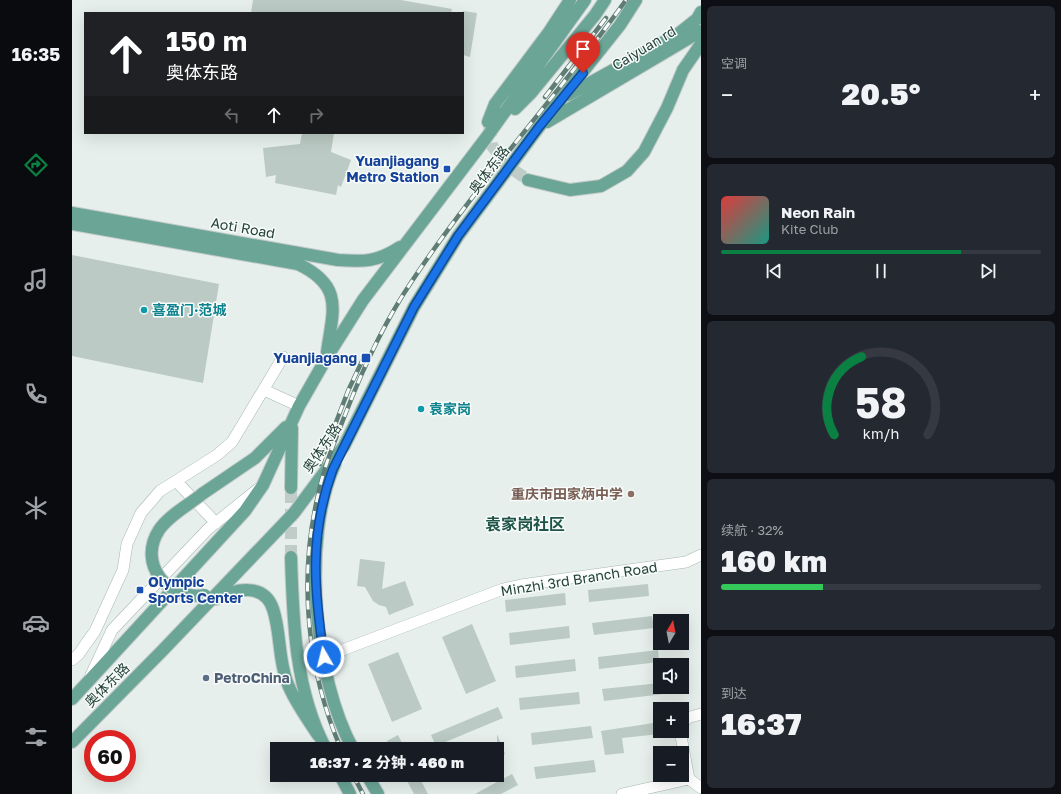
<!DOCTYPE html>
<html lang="zh">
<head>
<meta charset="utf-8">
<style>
	:root { --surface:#171b24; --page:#242831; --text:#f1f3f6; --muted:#9ea1a6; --line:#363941; --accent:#0b8043 }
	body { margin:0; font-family:"Golos Text","Noto Sans SC",sans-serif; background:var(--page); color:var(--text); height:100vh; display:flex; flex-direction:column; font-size:15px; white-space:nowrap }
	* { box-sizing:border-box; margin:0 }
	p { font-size:13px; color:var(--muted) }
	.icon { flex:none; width:22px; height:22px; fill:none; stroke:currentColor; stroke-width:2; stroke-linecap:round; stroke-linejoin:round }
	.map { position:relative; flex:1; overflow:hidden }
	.drawer { display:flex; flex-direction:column; gap:6px; padding:6px; background:#0d0f14; width:360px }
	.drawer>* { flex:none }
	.hud { position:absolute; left:12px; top:12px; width:380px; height:122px; border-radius:0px; box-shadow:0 4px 16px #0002; background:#202124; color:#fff; overflow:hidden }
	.needle { width:26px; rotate:10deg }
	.tools { position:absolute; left:581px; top:614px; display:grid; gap:8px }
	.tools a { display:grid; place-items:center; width:36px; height:36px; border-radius:0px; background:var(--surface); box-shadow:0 4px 16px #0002; font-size:20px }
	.speed { position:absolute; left:12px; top:730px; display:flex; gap:8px; font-size:20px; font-weight:700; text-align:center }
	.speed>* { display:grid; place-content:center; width:52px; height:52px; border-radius:50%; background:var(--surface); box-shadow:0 4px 16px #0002; line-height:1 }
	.speed .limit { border:6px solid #d22; background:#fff; color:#111 }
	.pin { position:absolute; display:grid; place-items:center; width:34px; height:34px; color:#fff; margin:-41px -17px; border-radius:50% 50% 50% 0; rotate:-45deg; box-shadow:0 0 4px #0007 }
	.pin .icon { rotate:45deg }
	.me { position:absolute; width:44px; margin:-22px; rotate:352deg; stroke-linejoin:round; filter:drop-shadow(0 0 3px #0008) }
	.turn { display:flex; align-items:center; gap:14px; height:84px; padding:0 16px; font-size:18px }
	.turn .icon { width:52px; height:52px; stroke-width:2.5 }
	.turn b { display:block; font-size:28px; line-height:34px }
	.lanes { display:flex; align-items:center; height:38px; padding:0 16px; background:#0003; justify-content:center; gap:20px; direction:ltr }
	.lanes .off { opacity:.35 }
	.big { font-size:30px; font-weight:800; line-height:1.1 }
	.drawer .widget { flex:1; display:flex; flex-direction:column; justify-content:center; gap:6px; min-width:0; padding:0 14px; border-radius:6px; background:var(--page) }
	.drawer .dial { align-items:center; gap:0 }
	.dial svg { height:104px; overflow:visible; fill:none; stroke:var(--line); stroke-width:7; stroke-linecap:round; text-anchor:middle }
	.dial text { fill:var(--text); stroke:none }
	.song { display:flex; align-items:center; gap:12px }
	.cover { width:48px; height:48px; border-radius:6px; background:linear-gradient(135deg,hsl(0 70% 55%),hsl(170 70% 35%)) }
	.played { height:4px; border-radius:2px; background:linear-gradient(90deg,var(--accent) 75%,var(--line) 75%) }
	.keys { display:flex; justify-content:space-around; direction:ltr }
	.heat { display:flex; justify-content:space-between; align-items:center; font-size:22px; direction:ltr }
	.charge { height:6px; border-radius:3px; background:linear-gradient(90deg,#34c759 32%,var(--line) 0) }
	.trip { position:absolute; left:198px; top:742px; width:234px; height:40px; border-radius:0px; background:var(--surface); box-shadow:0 4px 16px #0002; font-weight:800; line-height:40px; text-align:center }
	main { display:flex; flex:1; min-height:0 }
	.tabs { display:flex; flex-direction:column; width:72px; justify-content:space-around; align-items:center; background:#090b0e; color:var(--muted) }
	.tabs .icon { width:28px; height:28px }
	.tabs .selected { color:var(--accent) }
	.tabs b { font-size:18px; color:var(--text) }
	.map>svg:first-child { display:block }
	.building { fill:#bbcac4 }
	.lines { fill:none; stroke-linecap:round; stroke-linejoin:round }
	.major-tunnel { stroke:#bfccc8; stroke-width:12; stroke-dasharray:12 6; stroke-linecap:butt }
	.minor-casing { stroke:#a8b8b2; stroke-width:12 }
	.major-casing { stroke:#c2cac8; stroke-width:14 }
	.minor { stroke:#fff; stroke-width:11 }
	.major { stroke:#6aa596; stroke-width:12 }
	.rail-casing { stroke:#5f7d75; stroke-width:4.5 }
	.rail { stroke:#f7fbf9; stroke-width:3; stroke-dasharray:9; stroke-linecap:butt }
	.major-bridge-casing { stroke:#c2cac8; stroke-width:14; stroke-linecap:butt }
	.major-bridge { stroke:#6aa596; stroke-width:12 }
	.route-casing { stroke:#114b97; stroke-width:10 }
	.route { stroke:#1a73e8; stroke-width:7 }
	.transit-dot { fill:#1a4fb4; stroke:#f7fbf9; stroke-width:1.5 }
	.culture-dot { fill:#0f9aa8; stroke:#f7fbf9; stroke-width:1.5 }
	.education-dot { fill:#8d6e63; stroke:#f7fbf9; stroke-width:1.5 }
	.service-dot { fill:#5c6f8a; stroke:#f7fbf9; stroke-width:1.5 }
	.labels { text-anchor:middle; stroke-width:3; stroke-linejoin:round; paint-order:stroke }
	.street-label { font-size:14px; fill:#24423a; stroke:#f7fbf9 }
	.transit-label { font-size:14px; font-weight:bold; fill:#164399; stroke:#f7fbf9; text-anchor:end }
	.culture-label { font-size:14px; font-weight:bold; fill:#0d838f; stroke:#f7fbf9; text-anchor:start }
	.education-label { font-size:14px; font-weight:bold; fill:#785e54; stroke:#f7fbf9; text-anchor:end }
	.service-label { font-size:14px; font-weight:bold; fill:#4e5e75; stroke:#f7fbf9; text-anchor:start }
	.quarter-label { font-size:16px; font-weight:bold; fill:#1f5548; stroke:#f7fbf9 }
</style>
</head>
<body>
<main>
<nav class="tabs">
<b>16:35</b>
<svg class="icon selected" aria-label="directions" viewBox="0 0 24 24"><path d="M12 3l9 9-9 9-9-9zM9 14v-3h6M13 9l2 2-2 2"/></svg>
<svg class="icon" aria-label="music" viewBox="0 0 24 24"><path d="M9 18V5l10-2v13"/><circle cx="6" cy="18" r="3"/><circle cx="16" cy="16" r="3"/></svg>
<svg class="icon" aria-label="phone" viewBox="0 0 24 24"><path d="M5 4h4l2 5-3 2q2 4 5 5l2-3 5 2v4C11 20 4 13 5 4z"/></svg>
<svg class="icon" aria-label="climate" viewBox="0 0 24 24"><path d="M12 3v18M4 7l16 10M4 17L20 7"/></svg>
<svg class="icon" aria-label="car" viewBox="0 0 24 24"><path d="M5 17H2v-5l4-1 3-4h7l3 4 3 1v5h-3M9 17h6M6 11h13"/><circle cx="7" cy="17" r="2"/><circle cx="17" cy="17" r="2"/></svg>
<svg class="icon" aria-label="filters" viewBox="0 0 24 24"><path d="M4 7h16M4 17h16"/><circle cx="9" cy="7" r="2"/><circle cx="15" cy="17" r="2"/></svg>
</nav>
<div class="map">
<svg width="629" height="794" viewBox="0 0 629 794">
	<rect width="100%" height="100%" fill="#e6efeb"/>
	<path class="building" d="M 181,0 L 329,0 L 380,9 L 379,13 L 179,13 Z
		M 391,11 L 405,13 L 398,57 L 391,55 Z
		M 230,133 L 262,133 L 259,152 L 279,160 L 269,187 L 266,185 L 264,195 L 203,183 L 204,175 L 194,177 L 191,148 L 228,144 Z
		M 0,255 L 147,284 L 131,383 L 0,356 Z
		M 288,559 L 313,562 L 310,589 L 333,581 L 342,605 L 317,615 L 314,607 L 307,605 L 301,601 L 293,587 L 285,586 Z
		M 576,584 L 577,596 L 517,602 L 516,590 Z
		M 493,593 L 494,605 L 434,612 L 433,600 Z
		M 580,616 L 582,628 L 522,635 L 520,623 Z
		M 400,624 L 424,681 L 394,694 L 370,637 Z
		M 497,626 L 498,638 L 438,645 L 437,633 Z
		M 586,650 L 587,662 L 527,669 L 526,657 Z
		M 326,652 L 350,709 L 320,722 L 296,664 Z
		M 503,659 L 504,671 L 444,678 L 443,666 Z
		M 588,683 L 588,687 L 591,687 L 592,694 L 532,701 L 530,689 Z
		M 507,692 L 508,704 L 448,710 L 447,698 Z
		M 426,707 L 431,718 L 364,746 L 359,735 Z
		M 588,722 L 588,734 L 550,738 L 552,753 L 533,755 L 529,731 Z
		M 519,726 L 521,738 L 460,745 L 459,733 Z
		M 425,734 L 433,754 L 425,757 Z
		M 326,735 L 333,749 L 319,749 L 315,741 Z
		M 522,760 L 524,772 L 464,779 L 462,767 Z
		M 440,774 L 446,785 L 429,794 L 403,794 Z
		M 332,775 L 346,775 L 356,794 L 342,794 Z"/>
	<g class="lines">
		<path class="major-tunnel" d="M 417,125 L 420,146 L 436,166 L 456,180
			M 219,557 L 219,488"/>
		<g class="minor-casing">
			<path id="minor" d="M 192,390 L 227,406
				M 104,481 L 144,523
				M 252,657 L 431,589 L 449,585 L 614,562 L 629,555
				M 0,660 L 6,655 L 23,631 L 51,570 L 55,544 L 69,513 L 88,491 L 145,455 L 160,442 L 211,357
				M 19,675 L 40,630 L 136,529 L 186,489
				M 610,725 L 615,718 L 629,714
				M 608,731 L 617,779 L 629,788
				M 550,794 L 617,779"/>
		</g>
		<g class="major-casing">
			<path id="major" d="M 496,95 L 606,34 L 625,19 L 629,12
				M 443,109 L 459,93 L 523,15 L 533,0
				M 416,122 L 423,104 L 477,32 L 498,0
				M 475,122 L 629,31
				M 456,180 L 498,190 L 529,186 L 555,171 L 572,152 L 595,108 L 611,70 L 629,44
				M 0,213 L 266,260 C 292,262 305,262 328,247
				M 0,224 L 226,264 C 272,286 261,310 255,352
				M 263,464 C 229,539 242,678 281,749
				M 219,488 L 220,428
				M 130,494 L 183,458 L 214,427
				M 219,557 C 221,622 223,691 254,749
				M 144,599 C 163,589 192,582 201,609 C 209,633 206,658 215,682 C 222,701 235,718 246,735
				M 0,699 L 173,511 L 191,485 L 227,406 L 255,357 L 291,300 L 414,138 L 513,0
				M 0,742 L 91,650 L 222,513 L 272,446 L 342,307 L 386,236 L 467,127 L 548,25 L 564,0
				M 268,775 L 278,794
				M 295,775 L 306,794"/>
		</g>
		<use href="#minor" class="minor"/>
		<use href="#major" class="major"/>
		<g class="rail-casing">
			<path id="rail" d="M 473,97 L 534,18
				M 248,464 L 276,391 L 292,357
				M 269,749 C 235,670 226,579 246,495 C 252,466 264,438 275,410 C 292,366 313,321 340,281 C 405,183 486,96 554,0
				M 281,775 L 291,794"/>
		</g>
		<use href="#rail" class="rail"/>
		<g class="major-bridge-casing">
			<path id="major-bridge" d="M 130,494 C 117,505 97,515 87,530 C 65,564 96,601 133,595"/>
		</g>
		<use href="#major-bridge" class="major-bridge"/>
	</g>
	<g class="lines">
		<g class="route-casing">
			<path id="route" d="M 252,657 C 242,590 237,534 261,469 L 342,307 L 386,236 L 467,127 L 511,73"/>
		</g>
		<use href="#route" class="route"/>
	</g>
	<g class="transit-dot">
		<rect x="371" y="165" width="8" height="8" rx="2"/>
		<rect x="289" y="353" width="10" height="10" rx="2"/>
		<rect x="64" y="586" width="8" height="8" rx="2"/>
	</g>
	<g class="culture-dot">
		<circle cx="72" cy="310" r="4"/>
		<circle cx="349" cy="409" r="4"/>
	</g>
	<circle class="education-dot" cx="559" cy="494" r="4"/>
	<circle class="service-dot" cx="134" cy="678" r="4"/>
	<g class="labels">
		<g class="street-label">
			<text transform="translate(572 48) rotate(-31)" y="5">Caiyuan rd</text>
			<text transform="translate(417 170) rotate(-53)" y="5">奥体东路</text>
			<text transform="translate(171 228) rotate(10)" y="5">Aoti Road</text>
			<text transform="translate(250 448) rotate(-56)" y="5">奥体东路</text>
			<text transform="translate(507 579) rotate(-9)" y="5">Minzhi 3rd Branch Road</text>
			<text transform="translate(35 685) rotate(-45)" y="5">奥体东路</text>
		</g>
		<g class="transit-label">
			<text x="367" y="166">Yuanjiagang<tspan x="367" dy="16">Metro Station</tspan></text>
			<text x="285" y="363">Yuanjiagang</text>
			<text x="76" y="587" text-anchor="start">Olympic<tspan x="76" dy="16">Sports Center</tspan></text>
		</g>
		<g class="culture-label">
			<text x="80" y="315">喜盈门·范城</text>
			<text x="357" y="414">袁家岗</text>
		</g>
		<g class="education-label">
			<text x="551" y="499">重庆市田家炳中学</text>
		</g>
		<g class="service-label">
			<text x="142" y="683">PetroChina</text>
		</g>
		<g class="quarter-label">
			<text x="453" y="530">袁家岗社区</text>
		</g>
	</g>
</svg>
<div class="tools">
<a><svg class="needle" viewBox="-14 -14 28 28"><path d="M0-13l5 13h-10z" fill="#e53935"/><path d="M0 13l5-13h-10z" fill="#9ea1a6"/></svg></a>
<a><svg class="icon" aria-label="sound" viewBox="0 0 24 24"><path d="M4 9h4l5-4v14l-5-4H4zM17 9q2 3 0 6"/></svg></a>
<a>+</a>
<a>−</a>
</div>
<div class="speed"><div class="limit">60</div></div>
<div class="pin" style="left:511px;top:73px;background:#d93025"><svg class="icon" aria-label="arrive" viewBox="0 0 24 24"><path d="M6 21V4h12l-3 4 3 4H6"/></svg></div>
<svg class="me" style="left:252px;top:657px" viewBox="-20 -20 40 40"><circle r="17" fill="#1a73e8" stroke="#fff" stroke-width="3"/><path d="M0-11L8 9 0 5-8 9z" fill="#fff"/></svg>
<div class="trip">16:37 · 2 分钟 · 460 m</div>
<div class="hud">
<div class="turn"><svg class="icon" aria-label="ahead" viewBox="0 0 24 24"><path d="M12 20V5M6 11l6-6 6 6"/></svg><div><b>150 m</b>奥体东路</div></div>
<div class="lanes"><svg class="icon off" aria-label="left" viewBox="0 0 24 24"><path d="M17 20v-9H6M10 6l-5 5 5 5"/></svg><svg class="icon" aria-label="ahead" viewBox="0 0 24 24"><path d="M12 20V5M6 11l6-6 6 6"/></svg><svg class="icon off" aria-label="right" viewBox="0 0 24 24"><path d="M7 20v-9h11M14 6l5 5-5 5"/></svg></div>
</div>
</div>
<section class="drawer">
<div class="widget"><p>空调</p>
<div class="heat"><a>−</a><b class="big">20.5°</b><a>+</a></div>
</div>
<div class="widget">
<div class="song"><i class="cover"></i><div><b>Neon Rain</b><p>Kite Club</p></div></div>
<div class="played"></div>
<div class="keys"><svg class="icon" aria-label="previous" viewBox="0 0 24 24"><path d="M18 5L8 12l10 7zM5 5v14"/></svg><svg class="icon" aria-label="pause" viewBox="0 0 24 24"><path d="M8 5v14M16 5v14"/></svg><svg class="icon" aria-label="next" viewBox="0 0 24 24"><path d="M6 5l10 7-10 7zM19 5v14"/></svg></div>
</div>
<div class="widget dial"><svg viewBox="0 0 100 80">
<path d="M14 69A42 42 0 1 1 86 69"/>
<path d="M14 69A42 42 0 0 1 35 9" stroke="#0b8043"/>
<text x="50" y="56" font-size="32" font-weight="700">58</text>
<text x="50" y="72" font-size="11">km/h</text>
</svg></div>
<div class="widget"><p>续航 · 32%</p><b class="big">160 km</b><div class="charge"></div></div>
<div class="widget"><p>到达</p><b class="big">16:37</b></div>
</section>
</main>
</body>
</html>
